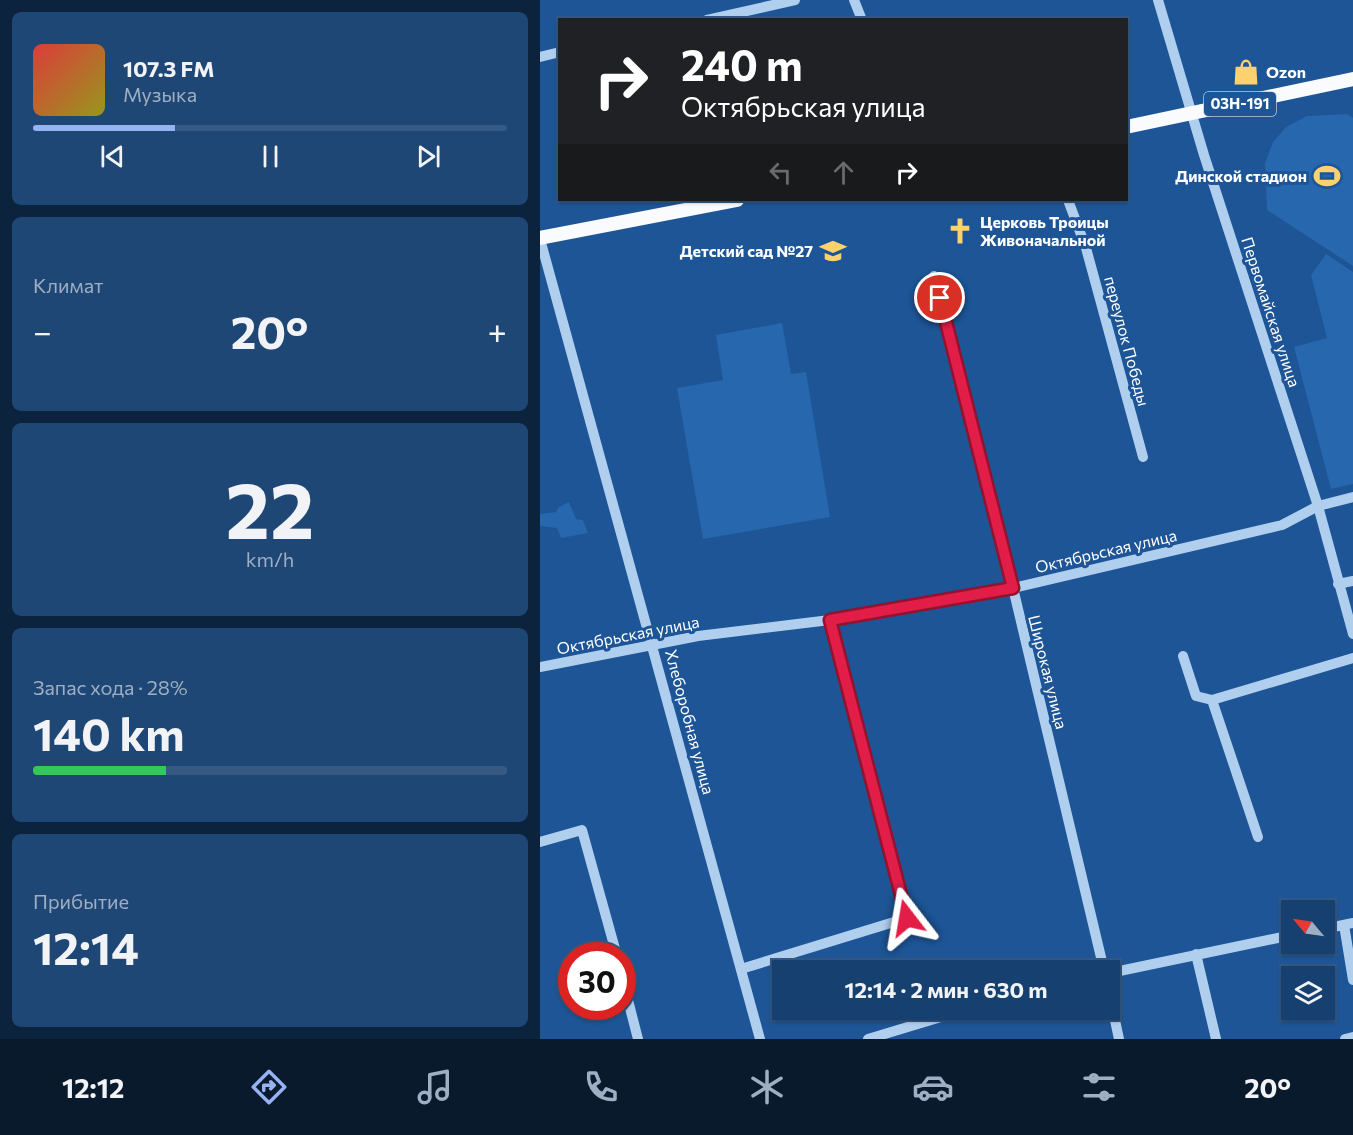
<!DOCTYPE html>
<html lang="ru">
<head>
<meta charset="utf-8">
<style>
	:root { --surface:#164070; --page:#1f4775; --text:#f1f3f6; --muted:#9eafc3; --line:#355983; --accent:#95b2f1 }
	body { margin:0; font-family:Commissioner,sans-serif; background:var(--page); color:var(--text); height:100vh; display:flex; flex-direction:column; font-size:22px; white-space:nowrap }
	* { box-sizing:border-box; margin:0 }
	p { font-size:20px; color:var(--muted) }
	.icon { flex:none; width:33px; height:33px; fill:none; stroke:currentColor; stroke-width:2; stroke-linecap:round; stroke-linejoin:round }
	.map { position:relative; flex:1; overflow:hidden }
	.panel { display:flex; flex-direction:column; gap:12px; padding:12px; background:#0c233e; width:540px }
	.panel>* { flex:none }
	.guide { position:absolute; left:18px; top:18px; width:570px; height:183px; border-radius:0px; box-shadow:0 2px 4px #0004,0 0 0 2px var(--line); background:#202124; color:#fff; overflow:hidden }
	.needle { width:39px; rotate:299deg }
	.tools { position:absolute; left:741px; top:900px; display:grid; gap:12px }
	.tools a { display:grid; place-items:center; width:54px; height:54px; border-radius:0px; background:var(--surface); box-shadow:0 2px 4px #0004,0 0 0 2px var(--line); font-size:30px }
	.speed { position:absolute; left:18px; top:942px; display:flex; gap:12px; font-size:30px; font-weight:700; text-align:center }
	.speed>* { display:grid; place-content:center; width:78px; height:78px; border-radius:50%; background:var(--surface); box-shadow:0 2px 4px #0004,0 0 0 2px var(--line); line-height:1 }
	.speed .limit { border:9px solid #d22; background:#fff; color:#111 }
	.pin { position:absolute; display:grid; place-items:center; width:51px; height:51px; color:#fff; margin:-26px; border:3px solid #fff; border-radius:50%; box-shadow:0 2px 6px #0007 }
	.me { position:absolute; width:66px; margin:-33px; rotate:346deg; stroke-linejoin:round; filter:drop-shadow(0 0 4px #0008) }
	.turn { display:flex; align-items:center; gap:21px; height:126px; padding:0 24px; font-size:27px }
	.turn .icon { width:78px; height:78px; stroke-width:2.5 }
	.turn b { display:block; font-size:42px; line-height:51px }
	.lanes { display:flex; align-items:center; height:57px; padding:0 24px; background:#0003; justify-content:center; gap:30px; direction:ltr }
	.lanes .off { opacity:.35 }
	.big { font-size:45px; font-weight:700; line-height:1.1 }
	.panel .card { flex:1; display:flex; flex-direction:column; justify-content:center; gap:9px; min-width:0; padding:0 21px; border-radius:9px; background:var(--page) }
	.panel .dial { align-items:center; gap:0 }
	.dial b { font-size:78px; line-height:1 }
	.song { display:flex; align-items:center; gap:18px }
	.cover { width:72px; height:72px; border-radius:9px; background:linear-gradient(135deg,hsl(0 70% 55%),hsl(60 70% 35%)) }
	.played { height:6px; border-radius:3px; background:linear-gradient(90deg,var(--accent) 30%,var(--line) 30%) }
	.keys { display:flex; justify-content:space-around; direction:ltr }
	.heat { display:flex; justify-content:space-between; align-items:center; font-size:33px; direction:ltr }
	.charge { height:9px; border-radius:4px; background:linear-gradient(90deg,#34c759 28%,var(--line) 0) }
	.trip { position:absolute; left:232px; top:960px; width:348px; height:60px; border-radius:0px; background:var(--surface); box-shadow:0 2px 4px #0004,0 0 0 2px var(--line); font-weight:700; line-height:60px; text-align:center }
	.tabs { display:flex; height:96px; justify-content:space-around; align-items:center; background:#091a2d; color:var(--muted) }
	.tabs .icon { width:42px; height:42px }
	.tabs .active { color:var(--accent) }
	.tabs b { font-size:27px; color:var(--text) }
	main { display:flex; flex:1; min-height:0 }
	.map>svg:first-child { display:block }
	.green { fill:#2667ae }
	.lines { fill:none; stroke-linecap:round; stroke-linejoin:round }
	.minor { stroke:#b0cfef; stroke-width:10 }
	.major { stroke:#f9fbff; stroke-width:14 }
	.route-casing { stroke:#92132f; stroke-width:15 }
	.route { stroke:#e11d48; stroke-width:10 }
	.labels { text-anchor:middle; stroke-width:6; stroke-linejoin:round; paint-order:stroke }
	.shield { fill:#1d5596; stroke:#bbcce0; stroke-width:1.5 }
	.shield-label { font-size:15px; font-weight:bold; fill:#fff }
	.poi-label { font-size:16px; font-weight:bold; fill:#fff; stroke:#1d5596; text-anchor:start }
	.street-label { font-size:16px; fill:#fff; stroke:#1d5596 }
</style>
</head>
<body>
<main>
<section class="panel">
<div class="card">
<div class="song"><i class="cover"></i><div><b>107.3 FM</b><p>Музыка</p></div></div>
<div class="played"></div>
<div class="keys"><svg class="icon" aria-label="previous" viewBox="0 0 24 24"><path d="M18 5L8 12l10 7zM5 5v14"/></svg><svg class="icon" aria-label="pause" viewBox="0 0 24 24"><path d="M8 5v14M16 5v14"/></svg><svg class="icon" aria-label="next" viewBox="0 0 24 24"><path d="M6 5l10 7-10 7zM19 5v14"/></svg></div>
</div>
<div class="card"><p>Климат</p>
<div class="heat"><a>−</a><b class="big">20°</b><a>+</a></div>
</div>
<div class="card dial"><b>22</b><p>km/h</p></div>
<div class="card"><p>Запас хода · 28%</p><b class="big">140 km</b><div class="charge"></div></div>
<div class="card"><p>Прибытие</p><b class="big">12:14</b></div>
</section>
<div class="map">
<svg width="813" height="1039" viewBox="0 0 813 1039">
	<rect width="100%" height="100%" fill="#1d5596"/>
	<path class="green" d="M 807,114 L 813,118 L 813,266 L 727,210 L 725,163 L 733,142 L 746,127 L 767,116 Z
		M 786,254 L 813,272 L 813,484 L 791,489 L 754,347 L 787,338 L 771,275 Z
		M 242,323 L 251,374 L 266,372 L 290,517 L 163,539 L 137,388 L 183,380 L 176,335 Z
		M 29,502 L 36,519 L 43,520 L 48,533 L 21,538 L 17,528 L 0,526 L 0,514 L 16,512 L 19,507 Z"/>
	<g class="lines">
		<path class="minor" d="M 314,0 L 322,20
			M 618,0 L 664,155 L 778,506 L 813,634
			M 167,20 L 255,0
			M 0,57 L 20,52
			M 528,200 L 546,248 L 603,457
			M 0,239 L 220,1039
			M 394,276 L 473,588 L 564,970
			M 798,584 L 813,581
			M 643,656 L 656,696 L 672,700
			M 0,667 L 158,636 L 290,620 L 473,588 L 742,525 L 778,506 L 813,497
			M 718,837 L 672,700 L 813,658
			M 0,842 L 42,830 L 77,956
			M 804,925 L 813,980
			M 784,929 L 813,923
			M 656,954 L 676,1039
			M 201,969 L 367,918 L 290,620
			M 570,973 L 752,935
			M 82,977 L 98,1039
			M 570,997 L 579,1039
			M 328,1039 L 424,1010
			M 805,1039 L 813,1037"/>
		<path class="major" d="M 586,127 L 813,79
			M 0,238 L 197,200"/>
	</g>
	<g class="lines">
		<g class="route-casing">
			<path id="route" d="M 367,918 L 290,620 L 473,588 L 400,298"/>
		</g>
		<use href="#route" class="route"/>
	</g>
	<defs>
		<g id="shop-bare" transform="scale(2.07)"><path d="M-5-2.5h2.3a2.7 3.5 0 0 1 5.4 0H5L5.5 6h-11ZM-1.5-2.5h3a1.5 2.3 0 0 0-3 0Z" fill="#fed16f" stroke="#1d5596" stroke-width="2.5" paint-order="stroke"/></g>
		<g id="stadium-bare" transform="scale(2.07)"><path d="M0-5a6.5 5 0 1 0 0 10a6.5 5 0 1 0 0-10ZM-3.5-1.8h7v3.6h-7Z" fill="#fed16f" stroke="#1d5596" stroke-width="2.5" paint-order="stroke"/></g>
		<g id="church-bare" transform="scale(2.07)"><path d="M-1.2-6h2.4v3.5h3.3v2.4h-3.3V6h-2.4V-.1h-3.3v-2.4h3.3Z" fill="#fed16f" stroke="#1d5596" stroke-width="2.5" paint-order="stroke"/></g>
		<g id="school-bare" transform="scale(2.07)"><path d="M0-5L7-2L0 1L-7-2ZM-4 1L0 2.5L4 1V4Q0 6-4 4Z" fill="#fed16f" stroke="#1d5596" stroke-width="2.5" paint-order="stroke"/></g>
	</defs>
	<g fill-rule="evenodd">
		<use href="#shop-bare" x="706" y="72"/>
		<use href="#stadium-bare" x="787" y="176"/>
		<use href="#church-bare" x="420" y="231"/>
		<use href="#school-bare" x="293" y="251"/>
	</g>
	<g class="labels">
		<rect class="shield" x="664" y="92" width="72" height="24" rx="4.5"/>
		<g class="shield-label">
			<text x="700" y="109">03Н-191</text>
		</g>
		<g class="poi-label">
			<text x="726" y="78">Ozon</text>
			<text x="767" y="182" text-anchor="end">Динской стадион</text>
			<text x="440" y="228">Церковь Троицы<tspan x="440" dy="18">Живоначальной</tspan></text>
			<text x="273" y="257" text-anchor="end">Детский сад №27</text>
		</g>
		<g class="street-label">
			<text transform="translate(731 312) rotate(72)" y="6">Первомайская улица</text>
			<text transform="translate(587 341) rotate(75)" y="6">переулок Победы</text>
			<text transform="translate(566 551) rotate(-13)" y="6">Октябрьская улица</text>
			<text transform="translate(88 635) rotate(-11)" y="6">Октябрьская улица</text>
			<text transform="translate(508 672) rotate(76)" y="6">Широкая улица</text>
			<text transform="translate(150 722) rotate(75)" y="6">Хлеборобная улица</text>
		</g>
	</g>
</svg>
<div class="tools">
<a><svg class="needle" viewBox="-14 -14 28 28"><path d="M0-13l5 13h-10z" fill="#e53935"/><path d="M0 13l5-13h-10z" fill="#9eafc3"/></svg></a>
<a><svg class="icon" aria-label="layers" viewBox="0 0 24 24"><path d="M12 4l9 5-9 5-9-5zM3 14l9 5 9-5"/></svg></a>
</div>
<div class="speed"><div class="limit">30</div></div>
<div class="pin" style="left:400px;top:298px;background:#d93025"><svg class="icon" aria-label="arrive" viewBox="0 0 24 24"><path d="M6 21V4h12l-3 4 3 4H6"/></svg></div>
<svg class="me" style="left:367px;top:918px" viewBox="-20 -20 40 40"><path d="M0-17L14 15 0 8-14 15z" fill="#e11d48" stroke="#fff" stroke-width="4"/></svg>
<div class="trip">12:14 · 2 мин · 630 m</div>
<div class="guide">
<div class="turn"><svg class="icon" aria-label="right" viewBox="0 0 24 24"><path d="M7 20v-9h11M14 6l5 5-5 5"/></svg><div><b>240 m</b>Октябрьская улица</div></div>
<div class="lanes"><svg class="icon off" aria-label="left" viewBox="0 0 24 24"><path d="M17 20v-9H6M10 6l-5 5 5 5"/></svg><svg class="icon off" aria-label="ahead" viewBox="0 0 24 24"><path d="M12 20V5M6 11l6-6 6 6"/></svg><svg class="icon" aria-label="right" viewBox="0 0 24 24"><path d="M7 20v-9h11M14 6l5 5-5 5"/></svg></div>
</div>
</div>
</main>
<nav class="tabs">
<b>12:12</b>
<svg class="icon active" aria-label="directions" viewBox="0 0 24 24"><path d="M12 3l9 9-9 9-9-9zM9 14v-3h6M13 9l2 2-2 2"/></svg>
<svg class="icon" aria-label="music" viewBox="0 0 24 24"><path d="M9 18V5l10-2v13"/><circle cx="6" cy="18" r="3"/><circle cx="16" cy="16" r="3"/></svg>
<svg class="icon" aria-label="phone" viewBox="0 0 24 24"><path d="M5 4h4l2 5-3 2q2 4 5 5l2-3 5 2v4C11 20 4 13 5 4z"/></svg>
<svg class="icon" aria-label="climate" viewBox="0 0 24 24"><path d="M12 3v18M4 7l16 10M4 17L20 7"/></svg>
<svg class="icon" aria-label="car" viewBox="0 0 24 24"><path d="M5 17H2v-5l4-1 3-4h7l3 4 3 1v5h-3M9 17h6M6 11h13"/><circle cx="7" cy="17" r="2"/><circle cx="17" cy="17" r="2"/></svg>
<svg class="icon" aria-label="filters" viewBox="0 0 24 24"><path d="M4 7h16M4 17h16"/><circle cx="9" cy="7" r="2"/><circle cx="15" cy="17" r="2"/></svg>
<b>20°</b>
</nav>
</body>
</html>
